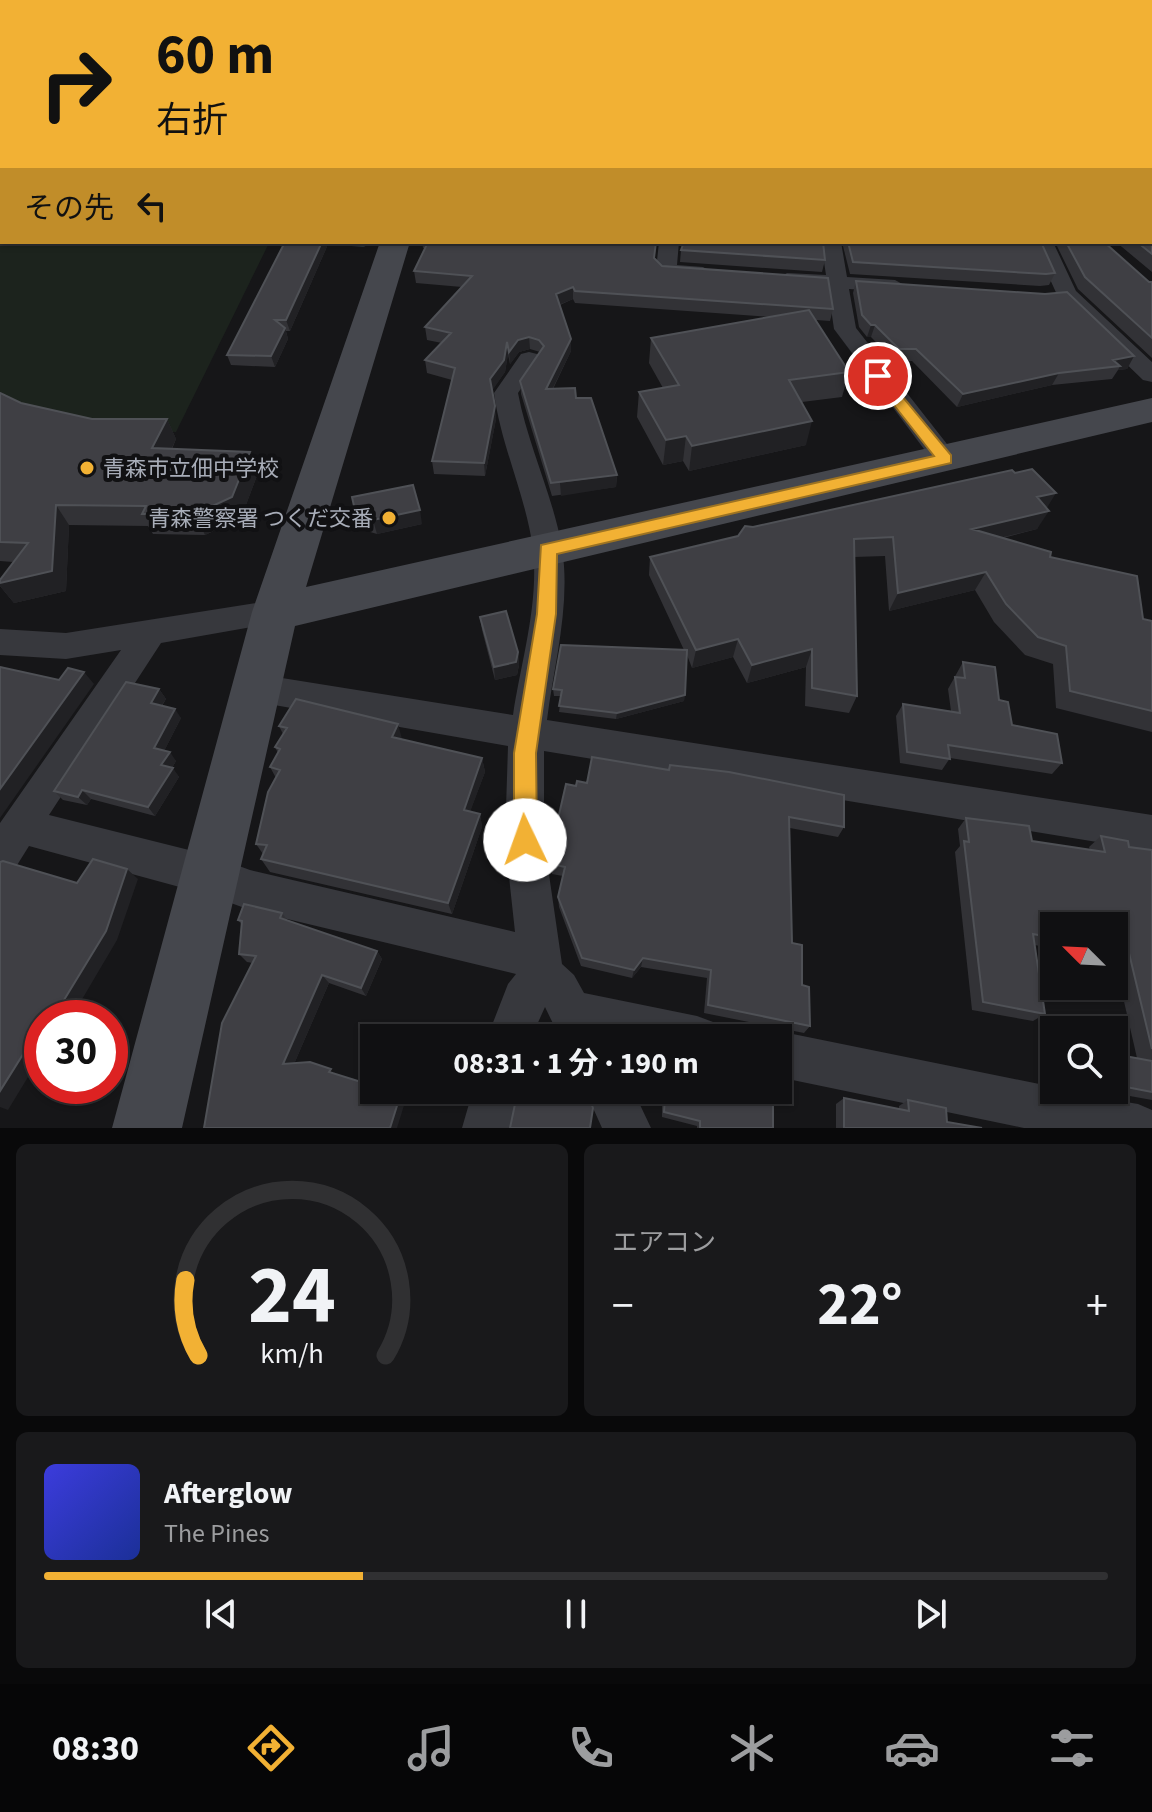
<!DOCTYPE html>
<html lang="ja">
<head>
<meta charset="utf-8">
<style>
	:root { --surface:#101012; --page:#19191b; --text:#f1f3f6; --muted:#9c9d9f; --line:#303032; --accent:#f2b134 }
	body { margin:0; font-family:"Source Sans 3","Noto Sans JP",sans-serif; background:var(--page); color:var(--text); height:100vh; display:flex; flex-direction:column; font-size:30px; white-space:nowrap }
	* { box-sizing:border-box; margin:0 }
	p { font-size:26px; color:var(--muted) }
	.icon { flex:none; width:44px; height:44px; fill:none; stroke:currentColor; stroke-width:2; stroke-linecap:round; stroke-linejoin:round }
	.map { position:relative; height:1128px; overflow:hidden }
	.panel { display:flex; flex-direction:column; gap:16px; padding:16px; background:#09090a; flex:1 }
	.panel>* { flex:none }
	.top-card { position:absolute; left:0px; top:0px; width:1152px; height:244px; box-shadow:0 2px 6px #0004,0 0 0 2px var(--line); background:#f2b134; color:#111; overflow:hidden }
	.needle { width:52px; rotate:294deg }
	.tools { position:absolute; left:1040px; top:912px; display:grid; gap:16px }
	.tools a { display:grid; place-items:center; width:88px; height:88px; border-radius:0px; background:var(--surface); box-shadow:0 2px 6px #0004,0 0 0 2px var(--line); font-size:40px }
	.speed { position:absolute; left:24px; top:1000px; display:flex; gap:16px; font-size:40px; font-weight:700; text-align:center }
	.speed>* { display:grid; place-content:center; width:104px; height:104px; border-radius:50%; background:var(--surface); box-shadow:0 2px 6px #0004,0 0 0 2px var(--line); line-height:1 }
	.speed .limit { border:12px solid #d22; background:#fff; color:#111 }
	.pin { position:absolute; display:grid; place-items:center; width:68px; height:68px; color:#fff; margin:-34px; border:4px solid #fff; border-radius:50%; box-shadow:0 2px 8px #0007 }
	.me { position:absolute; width:88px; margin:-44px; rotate:357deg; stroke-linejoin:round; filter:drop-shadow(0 0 6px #0008) }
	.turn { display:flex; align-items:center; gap:28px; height:168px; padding:0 24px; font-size:36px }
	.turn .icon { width:104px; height:104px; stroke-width:2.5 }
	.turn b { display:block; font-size:56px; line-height:68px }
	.then { display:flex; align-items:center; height:76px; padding:0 24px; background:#0003; gap:16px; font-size:30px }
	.big { font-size:60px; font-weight:700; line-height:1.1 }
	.panel .tile { flex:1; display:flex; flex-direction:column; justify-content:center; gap:12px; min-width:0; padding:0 28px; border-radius:12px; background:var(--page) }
	.panel .dial { align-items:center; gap:0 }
	.dial svg { height:208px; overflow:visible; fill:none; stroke:var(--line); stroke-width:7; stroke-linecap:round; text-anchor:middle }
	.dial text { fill:var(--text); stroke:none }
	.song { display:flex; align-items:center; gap:24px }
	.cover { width:96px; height:96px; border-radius:12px; background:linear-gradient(135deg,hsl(240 70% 55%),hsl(230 70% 35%)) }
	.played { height:8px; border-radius:4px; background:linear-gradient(90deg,var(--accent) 30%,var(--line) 30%) }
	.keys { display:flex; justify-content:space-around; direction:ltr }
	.heat { display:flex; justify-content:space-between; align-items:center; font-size:44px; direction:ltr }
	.panel .tiles { flex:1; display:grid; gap:16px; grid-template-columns:1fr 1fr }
	.tile:last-child { grid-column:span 2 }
	.trip { position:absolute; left:360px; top:1024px; width:432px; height:80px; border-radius:0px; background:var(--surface); box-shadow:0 2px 6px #0004,0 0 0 2px var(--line); font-weight:700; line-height:80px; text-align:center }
	.tabs { display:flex; height:128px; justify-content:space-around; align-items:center; background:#060607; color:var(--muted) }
	.tabs .icon { width:56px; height:56px }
	.tabs .active { color:var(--accent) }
	.tabs b { font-size:36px; color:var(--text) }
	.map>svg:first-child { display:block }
	.green { fill:#1c231d }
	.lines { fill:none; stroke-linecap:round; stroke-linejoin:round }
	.stream { stroke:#2c353c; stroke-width:6 }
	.street { fill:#37383d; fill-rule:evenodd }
	.secondary { fill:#45474d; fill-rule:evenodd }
	.wall { fill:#323236 }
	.shaded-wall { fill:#212124 }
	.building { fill:#3f3f44; stroke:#4f5156; stroke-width:2 }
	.route { fill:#f2b134; stroke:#9d7322; stroke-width:2 }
	.poi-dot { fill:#f2b134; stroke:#111113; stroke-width:3 }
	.labels { text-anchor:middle; stroke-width:8; stroke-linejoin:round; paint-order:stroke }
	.poi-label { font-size:22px; fill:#a8adb8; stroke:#111113; text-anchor:start }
</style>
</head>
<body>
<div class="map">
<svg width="1152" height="1128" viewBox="0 0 1152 1128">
	<rect width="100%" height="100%" fill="#161618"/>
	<path class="green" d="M 26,242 L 268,245 L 176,432 C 120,430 48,423 0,393 L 0,246 Z"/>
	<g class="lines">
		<path class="stream" d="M 340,242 L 363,244"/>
		<path class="street" d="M 1119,0 L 1131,0 L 1132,2 L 1120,2 Z
			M 1150,29 L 1152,29 L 1152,39 L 1150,39 Z
			M 659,242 L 679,242 L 677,265 L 703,267 L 714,273 L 703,279 L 659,274 L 656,270 Z
			M 821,242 L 841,242 L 847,277 L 895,280 L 906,286 L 895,292 L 849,289 L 856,328 L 954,453 L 958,459 L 954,465 L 945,468 L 936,465 L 834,329 L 828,288 L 787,285 L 776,279 L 787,273 L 826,275 Z
			M 1033,242 L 1053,242 L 1076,291 L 1152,362 L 1152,382 L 1143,380 L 1059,299 Z
			M 529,352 L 537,354 L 541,359 L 518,393 C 528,446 553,495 562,548 C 571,605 554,664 547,720 L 1152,815 L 1152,851 L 544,751 L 544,840 L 562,964 L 574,975 L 584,993 L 697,1016 L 713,1022 L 719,1038 L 560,1038 L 545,1007 L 531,1038 L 487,1038 L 508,984 L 516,974 L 250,910 L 209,895 L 29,846 L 14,870 L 0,875 L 0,823 L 121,650 L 66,659 L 0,655 L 0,629 L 66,633 L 275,600 L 286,603 L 291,612 L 286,621 L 161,643 L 49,815 L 209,855 L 250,870 L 515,932 L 505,840 L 508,746 L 257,702 L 245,698 L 240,688 L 245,678 L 257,674 L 513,715 C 521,661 539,605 533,549 C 526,496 501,446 494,393 L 521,354 Z
			M 778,1031 L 1054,1087 L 1054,1090 L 1138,1104 L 1152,1110 L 1152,1128 L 1024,1128 L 778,1077 L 778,1038 L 762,1038 Z
			M 473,1090 L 519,1090 L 510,1128 L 462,1128 Z
			M 585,1090 L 633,1090 L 651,1128 L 602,1128 Z"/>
		<path class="secondary" d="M 380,242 L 410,242 L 306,587 L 1152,398 L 1152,422 L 295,626 L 182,1128 L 112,1128 L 252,612 Z"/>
	</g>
	<path class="wall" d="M 0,0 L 449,0 L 448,2 L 2,2 L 2,233 L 0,233 L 0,30 L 1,28 L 0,28 Z
		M 1152,189 L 1152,272 L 1116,242 L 1150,242 Z
		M 285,242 L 329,242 L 290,331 L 286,331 L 288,339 L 275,367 L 231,365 L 227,355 Z
		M 422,242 L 656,242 L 654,258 L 662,266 L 833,309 L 830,321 L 816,320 L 849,372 L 842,397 L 802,402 L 806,445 L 689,471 L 683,461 L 663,465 L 637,417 L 639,392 L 663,388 L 649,363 L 651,338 L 771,317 L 575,303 L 573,299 L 560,305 L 571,339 L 571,351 L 553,389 L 576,398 L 617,475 L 616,487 L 552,496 L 521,394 L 520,381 L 540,352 L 530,349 L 519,352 L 510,364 L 508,354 L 505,372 L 492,390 L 496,419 L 485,476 L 434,474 L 432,461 L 452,380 L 427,373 L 425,360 L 442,343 L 427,340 L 425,327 L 462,287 L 416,283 L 414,271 L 425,248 L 423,248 Z
		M 842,242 L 1041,242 L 1055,273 L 1049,285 L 1040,286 L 850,274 Z
		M 1055,242 L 1104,242 L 1149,282 L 1152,282 L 1152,358 L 1078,289 Z
		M 681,250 L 825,260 L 822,272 L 680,262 Z
		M 856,281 L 1134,356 L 1127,369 L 1118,370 L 1112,379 L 1052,385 L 957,407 L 912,361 L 895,362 L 871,337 L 867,337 L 859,327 L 853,293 Z
		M 0,393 L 21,403 L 92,419 L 167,419 L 176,439 L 172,449 L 258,473 L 241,518 L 205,535 L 153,534 L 148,526 L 69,525 L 66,591 L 14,603 L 0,586 L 0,580 L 13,562 L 0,561 Z
		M 1047,508 L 1037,529 L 1003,538 L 1050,557 L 1143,619 L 1152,621 L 1152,732 L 1056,708 L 1053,664 L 1025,655 L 994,622 L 975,590 L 889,611 L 885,556 L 854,557 L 857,696 L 849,713 L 805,706 L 806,667 L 747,683 L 733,657 L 692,668 L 687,655 L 684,701 L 616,719 L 559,712 L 561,696 L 554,696 L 553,689 L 684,650 L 649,575 L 650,557 L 738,536 L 753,527 Z
		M 356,515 L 422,524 L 377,534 L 360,529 Z
		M 480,617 L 518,652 L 519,665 L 517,675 L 495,680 L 482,630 Z
		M 963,662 L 999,700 L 1012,725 L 1062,763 L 1052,774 L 950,758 L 942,770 L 900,763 L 896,716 L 903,704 L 951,711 L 948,689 Z
		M 159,689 L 166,699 L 162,706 L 181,718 L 164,751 L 176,761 L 172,768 L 179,777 L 155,816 L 91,799 L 87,805 L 63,800 L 54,791 Z
		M 279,726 L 402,739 L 482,758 L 485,772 L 470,811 L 480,814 L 482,827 L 452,914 L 270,872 L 261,859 L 263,854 L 256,844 L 276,778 L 270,767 L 278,753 L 275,747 L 283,734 Z
		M 592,757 L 844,827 L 838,837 L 790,828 L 792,943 L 810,1026 L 804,1033 L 704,1013 L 707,978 L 641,967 L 632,978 L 581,966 L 559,907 L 558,897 L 563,876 L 552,874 L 550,854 L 576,786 L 587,783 Z
		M 966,818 L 1032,841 L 1090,850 L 1089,847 L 1101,836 L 1129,847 L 1152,850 L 1152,1100 L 1113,1093 L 1107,1096 L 1074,1090 L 1114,1090 L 1114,1054 L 1137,1058 L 1114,958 L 1114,926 L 1054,926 L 1054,948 L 1034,945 L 1045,1014 L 1033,1021 L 972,1010 L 955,852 L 960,846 L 958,829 Z
		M 282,913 L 288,921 L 377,951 L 382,959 L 366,996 L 329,983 L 294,1064 L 401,1093 L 406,1099 L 204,1128 L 253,963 L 247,962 L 239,954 L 242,925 L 238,920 Z
		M 646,1090 L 773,1090 L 773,1128 L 697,1128 L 697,1126 L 662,1117 L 662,1104 L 645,1100 Z
		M 844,1098 L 899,1109 L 899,1106 L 908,1100 L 947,1122 L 982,1128 L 836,1128 L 836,1104 Z"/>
	<path class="shaded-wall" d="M 322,242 L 329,242 L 290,331 L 286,320 Z
		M 573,287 L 573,299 L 556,306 L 556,294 Z
		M 871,325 L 875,325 L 871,337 L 867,337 Z
		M 285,328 L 288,339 L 275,367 L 271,356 Z
		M 529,337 L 530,349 L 519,352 L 510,364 L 509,352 L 518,340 Z
		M 571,339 L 571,351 L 546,402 L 546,389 Z
		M 507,342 L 508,354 L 505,372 L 492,391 L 490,379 Z
		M 1134,356 L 1127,369 L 1118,370 L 1120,366 L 1113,360 Z
		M 1059,373 L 1052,385 L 957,407 L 963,394 Z
		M 495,406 L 496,419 L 485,476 L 484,463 Z
		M 167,419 L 176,439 L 162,469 L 152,448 Z
		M 812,421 L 806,445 L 689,471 L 692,446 Z
		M 686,436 L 683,461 L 663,465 L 666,440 Z
		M 250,452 L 258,473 L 241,518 L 205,535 L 195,514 Z
		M 617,475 L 616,487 L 561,496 L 560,483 Z
		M 1056,493 L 1045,511 L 1049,511 L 1037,529 L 962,547 L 972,529 L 1037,497 Z
		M 56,505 L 69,525 L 66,591 L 14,603 L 0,586 L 0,583 Z
		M 420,510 L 422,524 L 377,534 L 373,520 Z
		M 986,572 L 975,590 L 889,611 L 898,593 Z
		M 738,639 L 733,657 L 692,668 L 696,650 Z
		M 812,649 L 806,667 L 747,683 L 752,665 Z
		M 518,652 L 519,665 L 517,675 L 495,680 L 494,667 Z
		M 84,672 L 94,684 L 0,818 L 0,789 Z
		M 159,689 L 166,699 L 157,712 L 151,703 Z
		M 685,695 L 684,701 L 616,719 L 617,713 Z
		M 175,709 L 181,718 L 161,757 L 154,748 Z
		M 398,724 L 402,739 L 397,751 L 392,737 Z
		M 170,752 L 176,761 L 168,774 L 161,765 Z
		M 482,758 L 485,772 L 466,823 L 464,810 Z
		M 173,768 L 179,777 L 155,816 L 148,807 Z
		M 82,790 L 91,799 L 87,805 L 78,797 Z
		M 480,814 L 482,827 L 452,914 L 448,903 Z
		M 127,869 L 138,879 L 117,940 L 71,1018 L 53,1018 Z
		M 377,951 L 382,959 L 366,996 L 361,988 Z
		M 643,958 L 641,967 L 632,978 L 634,970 Z
		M 322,975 L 329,983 L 291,1071 L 283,1064 Z
		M 42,1024 L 42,1054 L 8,1110 L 0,1107 L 0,1091 Z
		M 401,1093 L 406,1099 L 397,1128 L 390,1128 Z"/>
	<path class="building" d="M 0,0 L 445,0 L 444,2 L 2,2 L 2,223 L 0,223 L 0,30 L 1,29 Z
		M 490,0 L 1072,0 L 1074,2 L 489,2 Z
		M 1150,47 L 1152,50 L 1152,113 L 1150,113 Z
		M 1150,189 L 1152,189 L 1152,254 L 1137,242 L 1150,242 Z
		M 285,242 L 322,242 L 286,320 L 275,320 L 285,328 L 271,356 L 227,355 Z
		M 428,242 L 656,242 L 654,258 L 662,266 L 828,278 L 833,309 L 575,291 L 573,287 L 556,294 L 571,339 L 546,389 L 575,388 L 576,398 L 591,398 L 617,475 L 551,483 L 520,381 L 544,346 L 539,340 L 529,337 L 518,340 L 509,352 L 507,342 L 504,360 L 490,379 L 495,406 L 484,463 L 432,461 L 455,368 L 425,360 L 451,333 L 425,327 L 472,276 L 414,271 Z
		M 684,242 L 823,242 L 825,260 L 681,250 Z
		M 848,242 L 1041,242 L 1055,273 L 1046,274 L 853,262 Z
		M 1066,242 L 1104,242 L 1149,282 L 1152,282 L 1152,338 L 1085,277 Z
		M 856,281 L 1045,294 L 1067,292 L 1134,356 L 1113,360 L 1120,366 L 1059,373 L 963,394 L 916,349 L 899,349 L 875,325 L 871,325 L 862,315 Z
		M 809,310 L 849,372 L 789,380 L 812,421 L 692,446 L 686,436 L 666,440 L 639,392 L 679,385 L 651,338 Z
		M 0,393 L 21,403 L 92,419 L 167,419 L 152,448 L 250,452 L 232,497 L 195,514 L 142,514 L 146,506 L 56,505 L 52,571 L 0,583 L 0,580 L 28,543 L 0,542 Z
		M 1032,469 L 1056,493 L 1037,497 L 1049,511 L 972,529 L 1051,552 L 1050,557 L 1137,576 L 1143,619 L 1152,621 L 1152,711 L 1070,691 L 1066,646 L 1038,637 L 1006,604 L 986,572 L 898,593 L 893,537 L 854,539 L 857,696 L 812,688 L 812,649 L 752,665 L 738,639 L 696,650 L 650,557 L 738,536 L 745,526 L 753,527 L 1012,470 L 1015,473 Z
		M 413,485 L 420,510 L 373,520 L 356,515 L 352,497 Z
		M 506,611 L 518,652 L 516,662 L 494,667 L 480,617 Z
		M 561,645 L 687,650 L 685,695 L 617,713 L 559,706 L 562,690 L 553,689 Z
		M 963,662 L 995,667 L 999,700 L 1008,702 L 1012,725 L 1057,734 L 1062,763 L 948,745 L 950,759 L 907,752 L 903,704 L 960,713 L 955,677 L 965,678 Z
		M 0,667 L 59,680 L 68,668 L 84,672 L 0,789 Z
		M 126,682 L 159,689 L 151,703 L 175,709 L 154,748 L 170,752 L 161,765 L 173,768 L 148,807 L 82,790 L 78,797 L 54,791 Z
		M 296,699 L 398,724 L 392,737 L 482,758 L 464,810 L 480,814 L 448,903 L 261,859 L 267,845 L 256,844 L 268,792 L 280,770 L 270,767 L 280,749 L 275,747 L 287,728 L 279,726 Z
		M 592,757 L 669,770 L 670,765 L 729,772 L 844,795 L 844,827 L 789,817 L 792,943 L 802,945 L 802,985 L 809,987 L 810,1026 L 708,1005 L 711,970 L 643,958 L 634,970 L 582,958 L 558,897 L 565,867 L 551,864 L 550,854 L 566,784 L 576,786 L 577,781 L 587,783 Z
		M 966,818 L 1029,826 L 1032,841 L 1105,852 L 1101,836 L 1128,841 L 1129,847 L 1152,850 L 1152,1049 L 1128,949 L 1114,947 L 1114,926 L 1054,926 L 1054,938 L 1033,934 L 1045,1014 L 983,1002 L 964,841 L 969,842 Z
		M 93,859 L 127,869 L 106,931 L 53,1018 L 42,1018 L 42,1024 L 0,1091 L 0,862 L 3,861 L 77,883 Z
		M 244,904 L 282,913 L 280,918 L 377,951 L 361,988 L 322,975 L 283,1064 L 310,1062 L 331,1069 L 329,1072 L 374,1086 L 374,1090 L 389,1090 L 401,1093 L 390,1128 L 204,1128 L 222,1023 L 256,956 L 239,954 L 242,921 L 238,920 Z
		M 1114,1054 L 1152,1061 L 1152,1092 L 1121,1086 L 1122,1090 L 1114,1089 Z
		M 518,1090 L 575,1090 L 587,1093 L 593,1108 L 590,1128 L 510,1128 Z
		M 647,1090 L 773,1090 L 773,1128 L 700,1128 L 700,1121 L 664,1112 L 665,1098 L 647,1095 Z
		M 844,1098 L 909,1111 L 908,1100 L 946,1108 L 947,1122 L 982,1128 L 844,1128 Z"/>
	<path class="route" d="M 878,372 L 883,373 L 951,455 L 951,463 L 557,554 L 556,614 L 536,753 L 537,840 L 534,848 L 525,852 L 517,848 L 514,840 L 514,753 L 537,614 L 541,545 L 934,456 L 871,376 Z"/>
	<g class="poi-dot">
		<circle cx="87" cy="468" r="8"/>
		<circle cx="389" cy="518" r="8"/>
	</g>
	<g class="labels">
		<g class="poi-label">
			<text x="103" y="476">青森市立佃中学校</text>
			<text x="373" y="526" text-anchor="end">青森警察署 つくだ交番</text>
		</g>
	</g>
</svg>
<div class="tools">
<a><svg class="needle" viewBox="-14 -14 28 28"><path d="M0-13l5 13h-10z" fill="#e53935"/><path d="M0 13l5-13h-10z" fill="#9c9d9f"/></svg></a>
<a><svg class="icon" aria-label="search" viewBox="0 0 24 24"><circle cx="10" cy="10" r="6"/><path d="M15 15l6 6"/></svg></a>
</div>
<div class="speed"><div class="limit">30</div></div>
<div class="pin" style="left:878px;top:376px;background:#d93025"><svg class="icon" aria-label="arrive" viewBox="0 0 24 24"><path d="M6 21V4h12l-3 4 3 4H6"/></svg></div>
<svg class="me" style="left:525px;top:840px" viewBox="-20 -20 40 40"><circle r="19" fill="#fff"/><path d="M0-13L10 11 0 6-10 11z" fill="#f2b134"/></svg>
<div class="trip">08:31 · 1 分 · 190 m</div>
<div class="top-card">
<div class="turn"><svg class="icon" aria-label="right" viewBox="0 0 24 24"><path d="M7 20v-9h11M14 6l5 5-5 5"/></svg><div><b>60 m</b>右折</div></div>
<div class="then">その先<svg class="icon" aria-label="left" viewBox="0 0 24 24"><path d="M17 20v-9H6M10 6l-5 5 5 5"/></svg></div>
</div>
</div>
<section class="panel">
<div class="tiles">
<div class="tile dial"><svg viewBox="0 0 100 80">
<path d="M14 69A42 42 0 1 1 86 69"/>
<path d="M14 69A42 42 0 0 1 9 40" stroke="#f2b134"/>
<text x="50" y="56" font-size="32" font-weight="700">24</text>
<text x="50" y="72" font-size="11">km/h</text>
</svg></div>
<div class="tile"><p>エアコン</p>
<div class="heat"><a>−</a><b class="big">22°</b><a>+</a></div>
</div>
<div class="tile">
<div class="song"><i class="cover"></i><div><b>Afterglow</b><p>The Pines</p></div></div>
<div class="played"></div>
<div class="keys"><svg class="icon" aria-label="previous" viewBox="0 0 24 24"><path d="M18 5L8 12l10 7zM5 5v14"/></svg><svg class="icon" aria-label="pause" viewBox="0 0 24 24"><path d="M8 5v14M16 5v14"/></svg><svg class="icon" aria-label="next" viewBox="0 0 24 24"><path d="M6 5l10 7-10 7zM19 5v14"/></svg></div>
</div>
</div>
</section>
<nav class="tabs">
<b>08:30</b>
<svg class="icon active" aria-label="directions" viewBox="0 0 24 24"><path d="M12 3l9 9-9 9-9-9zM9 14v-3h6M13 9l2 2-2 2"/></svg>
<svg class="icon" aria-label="music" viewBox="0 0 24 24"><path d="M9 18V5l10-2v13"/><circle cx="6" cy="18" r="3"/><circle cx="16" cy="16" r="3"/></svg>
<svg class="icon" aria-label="phone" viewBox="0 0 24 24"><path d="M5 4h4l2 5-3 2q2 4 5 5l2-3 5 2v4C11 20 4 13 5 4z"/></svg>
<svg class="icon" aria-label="climate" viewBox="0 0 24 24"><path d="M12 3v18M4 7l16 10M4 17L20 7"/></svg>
<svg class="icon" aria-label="car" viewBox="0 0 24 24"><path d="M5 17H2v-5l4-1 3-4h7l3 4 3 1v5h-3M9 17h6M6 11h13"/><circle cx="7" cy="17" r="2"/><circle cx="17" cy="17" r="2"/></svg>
<svg class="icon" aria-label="filters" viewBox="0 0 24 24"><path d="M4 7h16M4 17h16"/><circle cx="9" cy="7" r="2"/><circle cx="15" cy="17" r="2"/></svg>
</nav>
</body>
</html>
